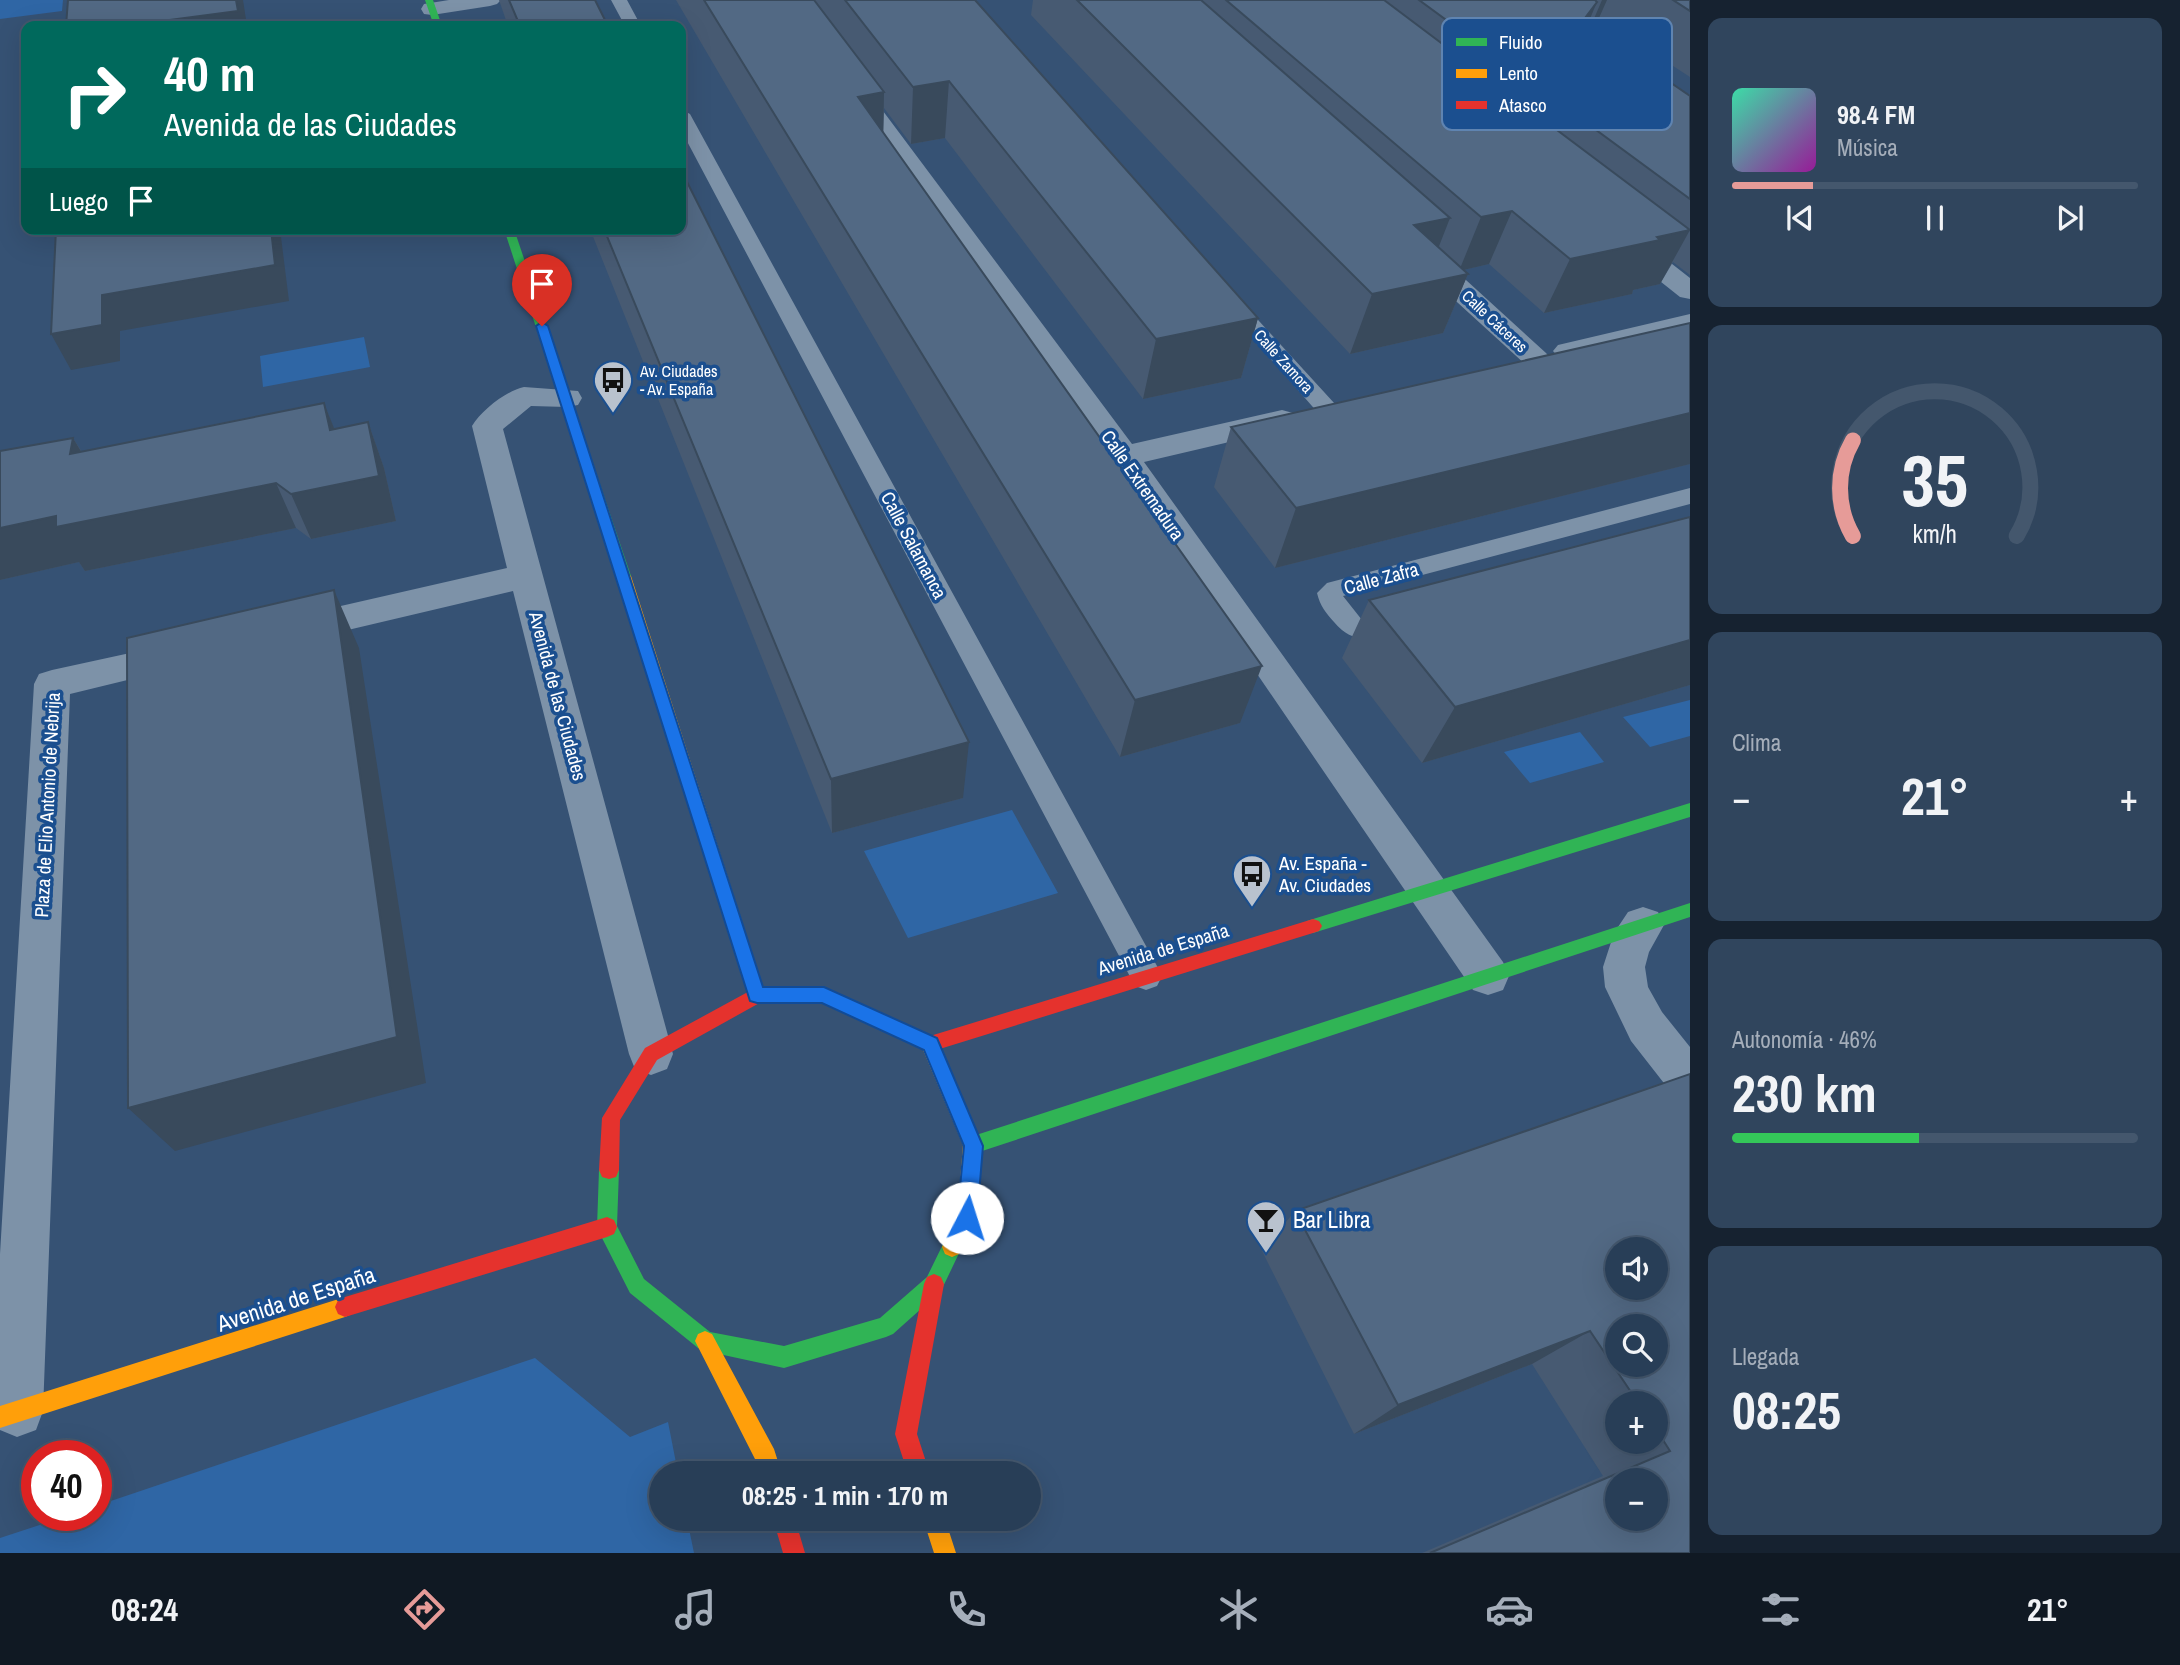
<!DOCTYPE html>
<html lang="es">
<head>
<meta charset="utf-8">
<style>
	:root { --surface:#283e57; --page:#30455d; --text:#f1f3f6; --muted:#a5aeba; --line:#44576d; --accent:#e69b98 }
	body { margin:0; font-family:"Archivo Narrow",sans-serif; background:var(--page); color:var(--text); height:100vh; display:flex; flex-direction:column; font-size:26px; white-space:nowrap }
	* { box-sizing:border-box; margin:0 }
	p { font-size:23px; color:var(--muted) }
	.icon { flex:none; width:38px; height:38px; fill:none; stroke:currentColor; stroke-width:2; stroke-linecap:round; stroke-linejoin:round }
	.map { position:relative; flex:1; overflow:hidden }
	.panel { display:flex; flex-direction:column; gap:18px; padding:18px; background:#162230; width:490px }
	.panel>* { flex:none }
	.hud { position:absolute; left:21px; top:21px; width:665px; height:214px; border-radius:14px; box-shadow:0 7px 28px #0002,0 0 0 2px var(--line); background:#00695c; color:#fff; overflow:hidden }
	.controls { position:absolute; left:1605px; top:1237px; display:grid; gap:14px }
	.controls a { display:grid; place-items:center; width:63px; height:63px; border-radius:50%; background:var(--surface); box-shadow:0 7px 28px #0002,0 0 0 2px var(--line); font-size:35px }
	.speed { position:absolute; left:21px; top:1440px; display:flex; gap:14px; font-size:35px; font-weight:700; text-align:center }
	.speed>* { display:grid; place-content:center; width:91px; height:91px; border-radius:50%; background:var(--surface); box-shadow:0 7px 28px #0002,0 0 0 2px var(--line); line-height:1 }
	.speed .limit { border:10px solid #d22; background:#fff; color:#111 }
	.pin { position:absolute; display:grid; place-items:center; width:60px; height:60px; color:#fff; margin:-72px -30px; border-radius:50% 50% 50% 0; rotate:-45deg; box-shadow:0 0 7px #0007 }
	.pin .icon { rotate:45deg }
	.me { position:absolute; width:77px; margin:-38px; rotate:5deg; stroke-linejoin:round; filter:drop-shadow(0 0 5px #0008) }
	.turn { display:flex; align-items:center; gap:24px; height:147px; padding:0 28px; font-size:32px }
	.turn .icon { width:91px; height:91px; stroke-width:2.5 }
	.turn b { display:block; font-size:49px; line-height:60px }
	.then { display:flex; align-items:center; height:66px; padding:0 28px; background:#0003; gap:14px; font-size:26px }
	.big { font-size:52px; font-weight:800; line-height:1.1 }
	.panel .card { flex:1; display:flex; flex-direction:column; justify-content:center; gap:10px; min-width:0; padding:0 24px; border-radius:14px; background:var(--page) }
	.panel .dial { align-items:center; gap:0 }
	.dial svg { height:182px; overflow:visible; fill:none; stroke:var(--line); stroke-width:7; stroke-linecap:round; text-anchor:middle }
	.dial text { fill:var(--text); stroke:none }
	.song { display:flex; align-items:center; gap:21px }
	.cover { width:84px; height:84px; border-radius:10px; background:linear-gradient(135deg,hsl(160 70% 55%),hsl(300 70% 35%)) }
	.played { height:7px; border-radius:4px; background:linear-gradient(90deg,var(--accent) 20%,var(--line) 20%) }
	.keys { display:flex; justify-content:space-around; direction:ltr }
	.heat { display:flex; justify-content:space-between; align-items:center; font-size:38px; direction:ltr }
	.charge { height:10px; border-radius:5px; background:linear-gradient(90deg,#34c759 46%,var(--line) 0) }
	.trip { position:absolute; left:649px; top:1461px; width:392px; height:70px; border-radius:35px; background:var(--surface); box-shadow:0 7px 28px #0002,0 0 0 2px var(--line); font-weight:800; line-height:70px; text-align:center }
	.tab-bar { display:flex; height:112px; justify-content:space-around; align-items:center; background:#101923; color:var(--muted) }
	.tab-bar .icon { width:49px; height:49px }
	.tab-bar .active { color:var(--accent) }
	.tab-bar b { font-size:32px; color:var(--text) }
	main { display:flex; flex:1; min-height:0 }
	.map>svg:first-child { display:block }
	.green { fill:#2f66a5 }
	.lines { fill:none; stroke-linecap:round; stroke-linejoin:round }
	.lane { fill:#7d92a8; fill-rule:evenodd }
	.street { fill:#7d92a8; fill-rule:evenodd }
	.fast { fill:#30b455; fill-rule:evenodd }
	.slow { fill:#ff9f0a; fill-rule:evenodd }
	.jam { fill:#e5322d; fill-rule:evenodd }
	.wall { fill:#475a72; fill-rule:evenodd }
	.shaded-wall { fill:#394a5c }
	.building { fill:#526984; stroke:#394a5c; stroke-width:2; fill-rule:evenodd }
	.route { fill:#1a73e8; stroke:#114b97; stroke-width:2 }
	.labels { text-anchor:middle; stroke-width:7; stroke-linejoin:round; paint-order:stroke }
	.far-street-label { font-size:16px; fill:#fff; stroke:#1b4f8f }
	.far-poi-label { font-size:16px; fill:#fff; stroke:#1b4f8f; text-anchor:start }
	.street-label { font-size:19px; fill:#fff; stroke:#1b4f8f }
	.poi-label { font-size:19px; fill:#fff; stroke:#1b4f8f; text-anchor:start }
	.near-poi-label { font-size:23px; fill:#fff; stroke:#1b4f8f; text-anchor:start }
	.near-street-label { font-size:23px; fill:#fff; stroke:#1b4f8f }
	.key { fill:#1b4f8f; stroke:#5f84b1; stroke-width:2 }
	.key-label { font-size:19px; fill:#fff }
</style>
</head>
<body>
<main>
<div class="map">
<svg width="1690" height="1553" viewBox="0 0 1690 1553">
	<rect width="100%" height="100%" fill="#365274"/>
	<path class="green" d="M 0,0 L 63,0 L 62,11 L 0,19 Z
		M 364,337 L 370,367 L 263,387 L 260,356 Z
		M 1690,700 L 1690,736 L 1650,747 L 1623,717 Z
		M 1580,732 L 1604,762 L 1530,783 L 1504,752 Z
		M 1012,810 L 1058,893 L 908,938 L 864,851 Z
		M 535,1358 L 630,1437 L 668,1422 L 678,1473 L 662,1474 L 662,1519 L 687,1519 L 694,1553 L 0,1553 L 0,1538 L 67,1516 L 96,1516 L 96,1506 Z"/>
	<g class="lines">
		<path class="lane" d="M 611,0 L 627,0 L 641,26 L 625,26 Z
			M 681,109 L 690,114 L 1157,966 L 1162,976 L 1157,986 L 1146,990 L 1135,986 L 681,130 Z
			M 1231,296 L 1238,298 L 1335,404 L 1338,409 L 1335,414 L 1319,414 L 1224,306 L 1221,302 L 1224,298 Z
			M 1690,488 L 1690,504 L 1343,596 L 1362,620 L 1393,613 L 1402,615 L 1406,622 L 1402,629 C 1374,637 1356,648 1334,622 C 1326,613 1320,606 1317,593 L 1327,583 Z"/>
		<path class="street" d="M 449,0 L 501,0 L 497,4 L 490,6 L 432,15 L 424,14 L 421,9 L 424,4 Z
			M 778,0 L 800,0 L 1132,444 L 1282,410 L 1293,413 L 1297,420 L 1293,427 L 1144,462 L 1503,962 L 1509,976 L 1503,990 L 1488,995 L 1473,990 L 1113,463 Z
			M 1626,233 L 1635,235 L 1690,278 L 1690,299 L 1680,297 L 1617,247 L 1613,241 L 1617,235 Z
			M 1422,247 L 1432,249 L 1546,353 L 1551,359 L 1546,365 L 1536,368 L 1526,365 L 1412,261 L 1409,255 L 1412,249 Z
			M 1690,314 L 1690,332 L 1568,360 L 1558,357 L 1553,351 L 1558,345 Z
			M 524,387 L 578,391 L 582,398 L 578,405 L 567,407 L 531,406 L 503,429 L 673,1054 L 667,1069 L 651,1075 L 635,1069 L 629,1054 L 513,591 L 297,642 L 285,638 L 279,629 L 285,620 L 297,616 L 507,568 L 472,426 C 482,410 506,391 524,387 Z
			M 176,643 L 189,647 L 194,656 L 189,665 L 70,694 L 43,1411 L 36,1430 L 17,1437 L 0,1430 L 0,1254 L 34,684 L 39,674 L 52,670 Z
			M 1643,907 L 1658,912 L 1664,925 L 1649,952 L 1645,967 L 1648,987 L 1662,1012 L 1690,1047 L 1690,1102 L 1674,1096 L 1631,1041 L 1605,987 L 1603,967 L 1614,933 L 1628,912 Z"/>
		<path class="fast" d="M 425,0 L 433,0 L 442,26 L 434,26 Z
			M 504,229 L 514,229 L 631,576 L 629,579 L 619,579 L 617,576 Z
			M 1690,803 L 1690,817 L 1313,933 L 1307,931 L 1304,926 L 1307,921 L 1313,919 Z
			M 1690,903 L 1690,917 L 973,1154 L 966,1152 L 963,1145 L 966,1138 L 973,1136 Z
			M 609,1161 L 616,1163 L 619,1170 L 617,1226 L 644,1279 L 710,1332 L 784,1346 L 880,1318 L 927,1277 L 945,1240 L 952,1237 L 959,1240 L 962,1247 L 941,1291 L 893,1334 L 886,1337 L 784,1368 L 705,1351 L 698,1348 L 630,1293 L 600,1234 L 597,1227 L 599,1170 L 602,1163 Z"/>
		<path class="slow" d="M 624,571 L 631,576 L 763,987 L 824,987 L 936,1038 L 983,1145 L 977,1218 L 959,1254 L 952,1257 L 945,1254 L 942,1247 L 957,1216 L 963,1145 L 923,1050 L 823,1003 L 757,1003 L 751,1001 L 617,576 Z
			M 345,1297 L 352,1300 L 355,1307 L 352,1314 L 345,1317 L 0,1428 L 0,1406 Z
			M 705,1331 L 712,1334 L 774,1449 L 782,1474 L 760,1474 L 756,1461 L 695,1341 L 698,1334 Z
			M 923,1519 L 945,1519 L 956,1553 L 934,1553 Z"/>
		<path class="jam" d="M 1313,919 L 1319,921 L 1322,926 L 1319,931 L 1313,933 L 930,1052 L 924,1050 L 921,1044 L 924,1038 L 930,1036 Z
			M 757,987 L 763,989 L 766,995 L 763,1001 L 657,1060 L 620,1120 L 619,1170 L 616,1177 L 609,1179 L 602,1177 L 599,1170 L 602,1118 L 645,1048 Z
			M 607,1217 L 614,1220 L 617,1227 L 614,1234 L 607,1237 L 345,1317 L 338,1314 L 335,1307 L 338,1300 L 345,1297 Z
			M 934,1274 L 941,1277 L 944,1284 L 917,1434 L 930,1474 L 908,1474 L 895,1434 L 924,1284 L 927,1277 Z
			M 773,1519 L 795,1519 L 805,1553 L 783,1553 Z"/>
	</g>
	<path class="wall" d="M 499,0 L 595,0 L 608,26 L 508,26 Z
		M 676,0 L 975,0 L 1258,318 L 1241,378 L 1143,399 L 945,138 L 911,144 L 884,108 L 883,133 L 1240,723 L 1120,757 Z
		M 1033,0 L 1690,0 L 1690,77 L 1599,18 L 1592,29 L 1690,96 L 1690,275 L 1673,262 L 1660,284 L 1633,290 L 1632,294 L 1544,313 L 1489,264 L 1463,270 L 1468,274 L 1443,333 L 1350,354 L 1031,15 Z
		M 590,229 L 681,229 L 963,798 L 832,833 Z
		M 324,403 L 334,429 L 368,422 L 384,468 L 396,521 L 311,539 L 296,528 L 85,571 L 79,562 L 0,580 L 0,451 L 73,438 L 82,452 Z
		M 1231,427 L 1690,464 L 1275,568 L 1214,487 Z
		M 1690,517 L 1690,685 L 1422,763 L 1342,658 L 1369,600 Z
		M 1690,1074 L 1690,1553 L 1422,1553 L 1603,1476 L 1532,1364 L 1354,1434 L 1262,1251 L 1295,1211 ZM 1617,1404 L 1656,1404 L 1656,1442 L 1617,1442 Z"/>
	<path class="shaded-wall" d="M 236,0 L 243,0 L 247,26 L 124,26 Z
		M 1602,0 L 1607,0 L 1599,18 L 1587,35 Z
		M 1597,2 L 1576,52 L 1582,22 Z
		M 949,81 L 945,138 L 911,144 L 913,87 Z
		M 884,92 L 883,150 L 858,97 Z
		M 1512,211 L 1489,264 L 1459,271 L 1481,217 Z
		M 1450,218 L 1427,277 L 1414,225 Z
		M 271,229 L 280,229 L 289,301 L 120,331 L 120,361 L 71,370 L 51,334 L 102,295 Z
		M 1690,230 L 1660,284 L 1633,290 L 1632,294 L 1544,313 L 1570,259 L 1657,237 Z
		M 1468,274 L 1443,333 L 1350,354 L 1372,294 Z
		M 1258,318 L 1241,378 L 1143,399 L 1156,339 Z
		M 324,403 L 342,448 L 330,430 Z
		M 1690,413 L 1690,464 L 1275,568 L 1296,508 Z
		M 368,422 L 384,468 L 396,521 L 311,539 L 291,494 Z
		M 73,438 L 100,483 L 70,454 Z
		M 276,483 L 296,528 L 85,571 L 79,562 L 0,580 L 0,528 L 56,516 Z
		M 334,590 L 359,648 L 426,1083 L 175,1151 L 128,1108 Z
		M 1690,640 L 1690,685 L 1422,763 L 1455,707 Z
		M 1262,666 L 1240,723 L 1120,757 L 1135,700 Z
		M 969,742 L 963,798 L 832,833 L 831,779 Z
		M 1590,1331 L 1532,1364 L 1354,1434 L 1398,1405 Z"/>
	<path class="building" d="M 68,0 L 236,0 L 238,11 L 124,26 L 66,26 Z
		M 509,0 L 595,0 L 608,26 L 520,26 Z
		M 704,0 L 814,0 L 884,92 L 858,97 L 1262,666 L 1135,700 Z
		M 845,0 L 975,0 L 1258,318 L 1156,339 L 949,81 L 913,87 Z
		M 1077,0 L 1201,0 L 1450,218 L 1414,225 L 1468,274 L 1372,294 Z
		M 1226,0 L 1384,0 L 1690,230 L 1657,237 L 1660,240 L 1570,259 L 1512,211 L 1481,217 Z
		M 1419,0 L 1595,0 L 1597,2 L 1582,22 L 1690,96 L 1690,199 Z
		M 1673,0 L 1690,0 L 1690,11 Z
		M 681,170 L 969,742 L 831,779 L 604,229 L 681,229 Z
		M 56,229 L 271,229 L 275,265 L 102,295 L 102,325 L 51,334 Z
		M 1690,323 L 1690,413 L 1296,508 L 1231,427 Z
		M 324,403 L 330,430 L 368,422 L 379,476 L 291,494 L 276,483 L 56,527 L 56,516 L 0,528 L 0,451 L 73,438 L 70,454 Z
		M 1690,517 L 1690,640 L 1455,707 L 1369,600 Z
		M 334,590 L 397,1037 L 128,1108 L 127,638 Z
		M 1690,1074 L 1690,1553 L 1430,1553 L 1670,1451 L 1656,1429 L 1656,1404 L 1639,1404 L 1590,1331 L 1398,1405 L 1295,1211 ZM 1617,1250 L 1656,1250 L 1656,1288 L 1617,1288 ZM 1617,1326 L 1656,1326 L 1656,1365 L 1617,1365 ZM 1617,1480 L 1656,1480 L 1656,1519 L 1617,1519 Z"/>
	<path class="route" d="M 542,322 L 548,326 L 763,987 L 824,987 L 937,1038 L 983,1146 L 977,1218 L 974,1225 L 967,1228 L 960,1225 L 957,1218 L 964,1146 L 924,1050 L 822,1003 L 757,1003 L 750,1001 L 536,326 Z"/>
	<defs>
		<g id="bus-pin" transform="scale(2.0125)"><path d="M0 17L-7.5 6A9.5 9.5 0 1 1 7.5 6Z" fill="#b9c2ce" stroke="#1b4f8f"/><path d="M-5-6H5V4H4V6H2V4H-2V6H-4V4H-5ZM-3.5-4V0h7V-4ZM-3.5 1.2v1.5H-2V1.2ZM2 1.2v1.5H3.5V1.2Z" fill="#111"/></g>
		<g id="bar-pin" transform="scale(2.0125)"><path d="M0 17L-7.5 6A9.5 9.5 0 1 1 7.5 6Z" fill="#b9c2ce" stroke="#1b4f8f"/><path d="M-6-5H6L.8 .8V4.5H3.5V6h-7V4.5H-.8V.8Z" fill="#111"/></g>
	</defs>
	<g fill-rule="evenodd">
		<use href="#bus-pin" x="613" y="380"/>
		<use href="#bus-pin" x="1252" y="874"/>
		<use href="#bar-pin" x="1266" y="1220"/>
	</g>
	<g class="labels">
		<g class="far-street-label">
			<text transform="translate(1495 321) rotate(43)" y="6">Calle Cáceres</text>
			<text transform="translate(1284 361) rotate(48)" y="6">Calle Zamora</text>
		</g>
		<g class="far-poi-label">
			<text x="640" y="377">Av. Ciudades<tspan x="640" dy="18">- Av. España</tspan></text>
		</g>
		<g class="street-label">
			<text transform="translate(1143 485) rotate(55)" y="7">Calle Extremadura</text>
			<text transform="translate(914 545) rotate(62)" y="7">Calle Salamanca</text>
			<text transform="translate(1381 578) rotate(-15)" y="7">Calle Zafra</text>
			<text transform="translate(558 696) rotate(75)" y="7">Avenida de las Ciudades</text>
			<text transform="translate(47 805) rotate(-87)" y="7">Plaza de Elio Antonio de Nebrija</text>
			<text transform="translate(1163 949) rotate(-17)" y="7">Avenida de España</text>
		</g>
		<g class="poi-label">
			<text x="1279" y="870">Av. España -<tspan x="1279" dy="22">Av. Ciudades</tspan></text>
		</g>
		<g class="near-poi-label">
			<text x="1293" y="1228">Bar Libra</text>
		</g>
		<g class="near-street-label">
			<text transform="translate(296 1299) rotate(-18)" y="8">Avenida de España</text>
		</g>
	</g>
	<rect x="1442" y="18" width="230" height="112" rx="10" class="key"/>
	<rect x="1456" y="38" width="31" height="8" fill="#30b455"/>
	<rect x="1456" y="69" width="31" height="9" fill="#ff9f0a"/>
	<rect x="1456" y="101" width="31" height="8" fill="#e5322d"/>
	<g class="key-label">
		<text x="1499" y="49">Fluido</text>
		<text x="1499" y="80">Lento</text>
		<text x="1499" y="112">Atasco</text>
	</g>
</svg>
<div class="controls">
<a><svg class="icon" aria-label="sound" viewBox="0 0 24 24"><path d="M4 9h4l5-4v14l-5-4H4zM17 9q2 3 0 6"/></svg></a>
<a><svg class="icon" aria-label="search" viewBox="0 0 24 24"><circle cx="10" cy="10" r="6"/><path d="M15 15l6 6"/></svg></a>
<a>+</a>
<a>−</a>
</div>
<div class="speed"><div class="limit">40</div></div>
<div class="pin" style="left:542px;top:326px;background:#d93025"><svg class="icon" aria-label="arrive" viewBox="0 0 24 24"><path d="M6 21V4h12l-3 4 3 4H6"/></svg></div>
<svg class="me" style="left:967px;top:1218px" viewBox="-20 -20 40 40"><circle r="19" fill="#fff"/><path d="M0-13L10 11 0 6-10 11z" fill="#1a73e8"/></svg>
<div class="trip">08:25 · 1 min · 170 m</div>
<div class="hud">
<div class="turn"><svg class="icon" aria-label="right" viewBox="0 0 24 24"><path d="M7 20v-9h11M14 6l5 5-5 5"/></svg><div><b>40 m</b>Avenida de las Ciudades</div></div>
<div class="then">Luego<svg class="icon" aria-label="arrive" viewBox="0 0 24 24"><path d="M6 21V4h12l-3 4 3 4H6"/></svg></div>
</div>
</div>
<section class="panel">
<div class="card">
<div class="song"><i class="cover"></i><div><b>98.4 FM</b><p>Música</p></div></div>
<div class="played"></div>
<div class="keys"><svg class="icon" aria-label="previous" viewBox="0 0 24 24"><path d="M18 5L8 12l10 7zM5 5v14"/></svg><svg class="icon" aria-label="pause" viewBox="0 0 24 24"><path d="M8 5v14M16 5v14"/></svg><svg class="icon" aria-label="next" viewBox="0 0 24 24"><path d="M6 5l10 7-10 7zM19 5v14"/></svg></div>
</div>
<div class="card dial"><svg viewBox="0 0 100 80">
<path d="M14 69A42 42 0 1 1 86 69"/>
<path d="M14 69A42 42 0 0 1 14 27" stroke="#e69b98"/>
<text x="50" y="56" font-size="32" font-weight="700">35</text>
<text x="50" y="72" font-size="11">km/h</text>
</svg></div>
<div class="card"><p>Clima</p>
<div class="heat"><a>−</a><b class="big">21°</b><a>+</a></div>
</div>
<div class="card"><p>Autonomía · 46%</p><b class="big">230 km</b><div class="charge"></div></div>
<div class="card"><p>Llegada</p><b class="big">08:25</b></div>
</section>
</main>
<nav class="tab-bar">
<b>08:24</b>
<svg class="icon active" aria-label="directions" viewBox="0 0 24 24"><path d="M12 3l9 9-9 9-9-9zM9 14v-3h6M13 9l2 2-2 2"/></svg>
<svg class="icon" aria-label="music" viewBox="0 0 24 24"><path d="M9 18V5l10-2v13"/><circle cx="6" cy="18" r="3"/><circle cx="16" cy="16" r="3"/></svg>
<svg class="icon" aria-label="phone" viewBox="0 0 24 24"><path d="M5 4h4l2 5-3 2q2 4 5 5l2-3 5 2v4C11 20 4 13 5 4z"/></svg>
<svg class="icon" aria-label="climate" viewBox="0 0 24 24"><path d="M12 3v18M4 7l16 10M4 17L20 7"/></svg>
<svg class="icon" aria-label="car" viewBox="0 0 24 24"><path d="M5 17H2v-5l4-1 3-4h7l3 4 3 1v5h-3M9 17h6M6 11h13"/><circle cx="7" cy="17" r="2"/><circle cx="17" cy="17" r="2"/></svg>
<svg class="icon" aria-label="filters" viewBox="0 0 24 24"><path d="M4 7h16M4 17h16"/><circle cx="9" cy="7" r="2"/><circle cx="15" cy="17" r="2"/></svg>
<b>21°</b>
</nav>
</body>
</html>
